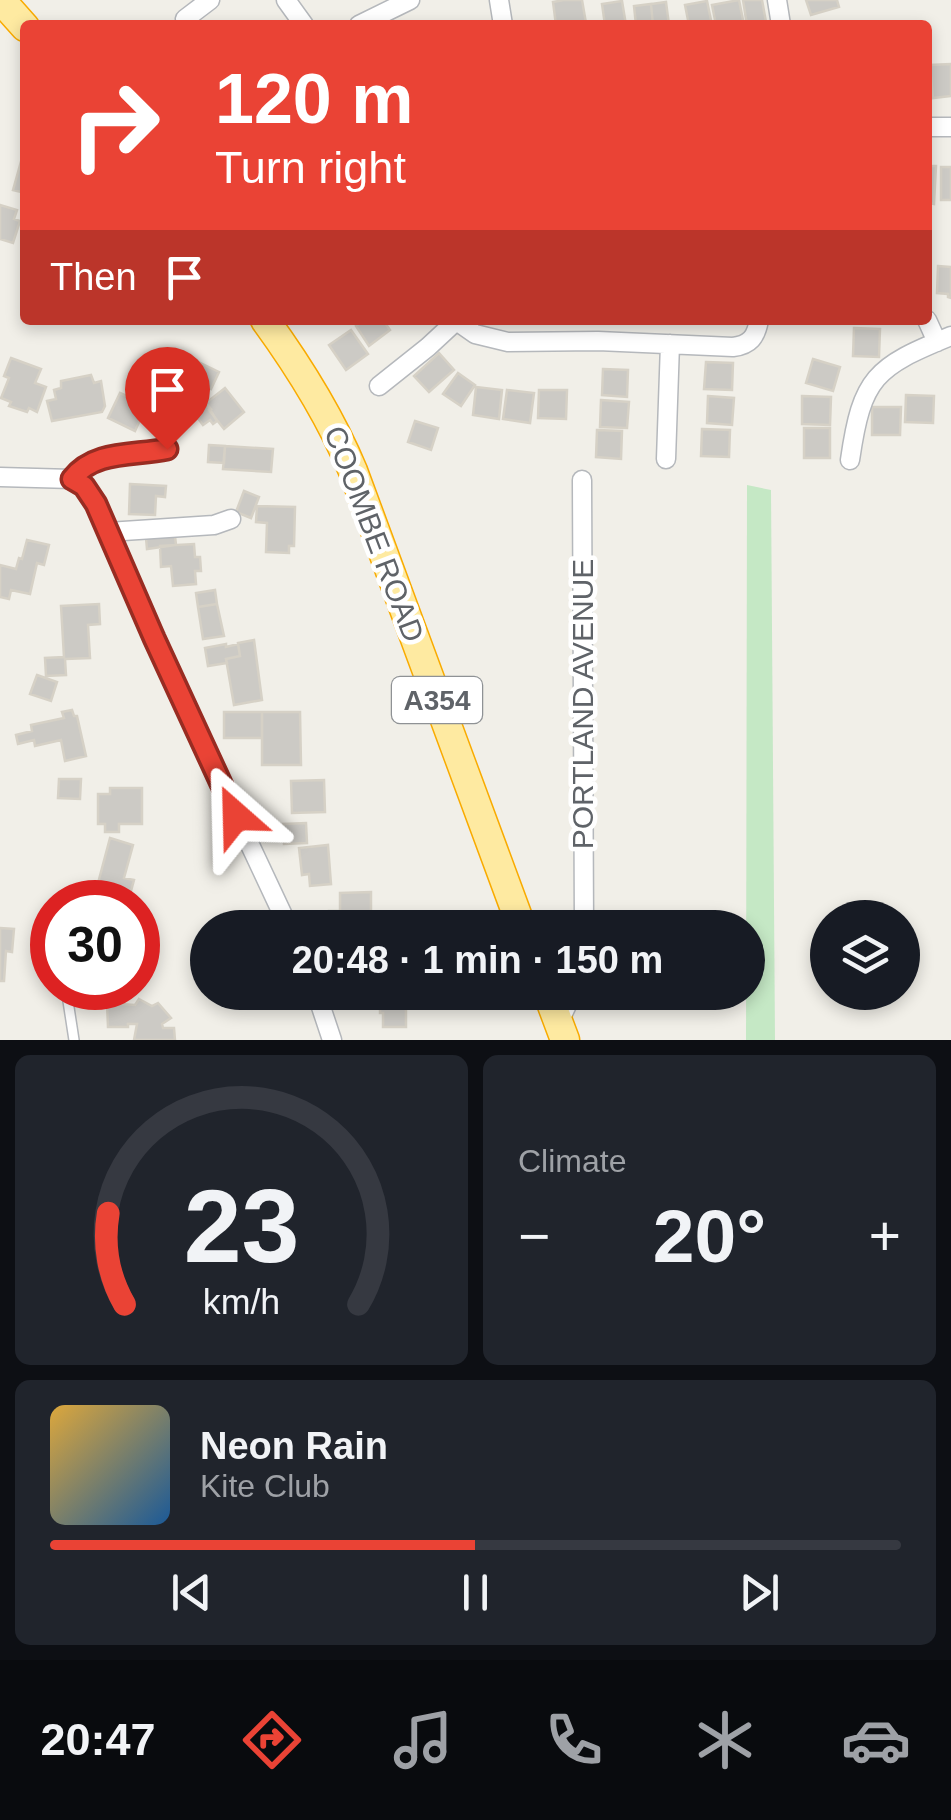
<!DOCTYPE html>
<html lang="en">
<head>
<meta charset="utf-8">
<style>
	:root { --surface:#171b24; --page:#20242c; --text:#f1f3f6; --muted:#9ea1a6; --line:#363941; --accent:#ea4335 }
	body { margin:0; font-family:Helvetica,sans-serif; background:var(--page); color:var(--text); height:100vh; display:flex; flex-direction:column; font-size:38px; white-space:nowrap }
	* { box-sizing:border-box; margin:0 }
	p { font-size:32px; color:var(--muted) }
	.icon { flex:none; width:55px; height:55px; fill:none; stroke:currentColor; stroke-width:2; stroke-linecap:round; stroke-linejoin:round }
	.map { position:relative; height:1040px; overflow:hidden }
	.side { display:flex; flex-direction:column; gap:15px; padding:15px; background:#0d0f14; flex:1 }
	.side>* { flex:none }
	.banner { position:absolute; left:20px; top:20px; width:912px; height:305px; border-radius:10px; box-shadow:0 5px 15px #0003; background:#ea4335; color:#fff; overflow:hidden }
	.buttons { position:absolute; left:810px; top:900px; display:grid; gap:20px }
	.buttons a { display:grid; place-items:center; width:110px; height:110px; border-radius:50%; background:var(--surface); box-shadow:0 5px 15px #0003; font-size:50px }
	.speed { position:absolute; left:30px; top:880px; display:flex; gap:20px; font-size:50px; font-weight:700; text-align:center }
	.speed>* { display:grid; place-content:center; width:130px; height:130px; border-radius:50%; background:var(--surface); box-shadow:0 5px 15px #0003; line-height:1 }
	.speed .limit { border:15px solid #d22; background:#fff; color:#111 }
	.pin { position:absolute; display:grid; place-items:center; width:85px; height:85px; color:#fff; margin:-102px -42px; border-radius:50% 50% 50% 0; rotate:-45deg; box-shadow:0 0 10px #0007 }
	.pin .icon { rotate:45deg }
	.me { position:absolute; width:110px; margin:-55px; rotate:335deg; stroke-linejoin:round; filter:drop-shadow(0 0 8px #0008) }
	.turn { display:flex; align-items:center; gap:35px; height:210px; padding:0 30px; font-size:45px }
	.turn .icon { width:130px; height:130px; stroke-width:2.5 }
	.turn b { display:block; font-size:70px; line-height:85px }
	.then { display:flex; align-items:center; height:95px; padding:0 30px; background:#0003; gap:20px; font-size:38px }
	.big { font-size:75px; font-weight:700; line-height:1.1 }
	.side .widget { flex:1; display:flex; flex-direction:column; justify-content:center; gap:15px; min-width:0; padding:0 35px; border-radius:15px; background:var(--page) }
	.side .dial { align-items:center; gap:0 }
	.dial svg { height:260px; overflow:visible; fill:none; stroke:var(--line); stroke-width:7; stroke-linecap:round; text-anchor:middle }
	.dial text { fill:var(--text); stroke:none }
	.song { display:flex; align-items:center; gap:30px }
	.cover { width:120px; height:120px; border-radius:15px; background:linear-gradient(135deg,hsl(40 70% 55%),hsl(210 70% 35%)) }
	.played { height:10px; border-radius:5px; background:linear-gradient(90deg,var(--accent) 50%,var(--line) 50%) }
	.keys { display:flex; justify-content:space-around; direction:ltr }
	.heat { display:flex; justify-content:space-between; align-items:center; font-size:55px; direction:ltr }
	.side .tiles { flex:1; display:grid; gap:15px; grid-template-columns:1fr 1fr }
	.widget:last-child { grid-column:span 2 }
	.trip { position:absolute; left:190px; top:910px; width:575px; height:100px; border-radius:50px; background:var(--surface); box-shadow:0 5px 15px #0003; font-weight:700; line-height:100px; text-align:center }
	.tabs { display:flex; height:160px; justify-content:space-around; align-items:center; background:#090b0e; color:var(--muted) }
	.tabs .icon { width:70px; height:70px }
	.tabs .current { color:var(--accent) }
	.tabs b { font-size:45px; color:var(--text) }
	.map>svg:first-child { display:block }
	.green { fill:#c5e8c5 }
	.building { fill:#cccac5; stroke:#d6d1c6; stroke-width:2.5 }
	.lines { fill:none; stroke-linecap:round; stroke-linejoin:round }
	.service-casing { stroke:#b5b8bc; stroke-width:12 }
	.minor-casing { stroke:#b5b8bc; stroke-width:21 }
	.trunk-casing { stroke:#f9ab00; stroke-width:31 }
	.service { stroke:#fff; stroke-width:9 }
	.minor { stroke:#fff; stroke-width:18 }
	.trunk { stroke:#feeaa1; stroke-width:28 }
	.route-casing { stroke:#982c22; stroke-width:25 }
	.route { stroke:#ea4335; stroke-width:18 }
	.labels { text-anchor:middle; stroke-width:9; stroke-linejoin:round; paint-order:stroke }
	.shield { fill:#fff; stroke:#8f9295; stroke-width:2.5 }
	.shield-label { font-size:28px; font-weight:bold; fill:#5f6368 }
	.street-label { font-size:30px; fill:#5f6368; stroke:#fff }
</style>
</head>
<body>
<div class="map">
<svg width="951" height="1040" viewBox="0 0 951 1040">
	<rect width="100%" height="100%" fill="#f1efe8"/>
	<path class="green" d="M 747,485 L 771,490 L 775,1040 L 746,1040 Z"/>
	<path class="building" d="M 564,0 L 582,0 L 586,23 L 556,25 L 553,2 Z
		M 739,0 L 744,25 L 716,25 L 712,5 Z
		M 743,0 L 762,0 L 766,22 L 747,25 Z
		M 806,0 L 837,0 L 839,7 L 811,15 Z
		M 622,1 L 626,25 L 605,25 L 602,4 Z
		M 707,1 L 712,25 L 689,25 L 685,5 Z
		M 666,2 L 669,25 L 653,25 L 651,4 Z
		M 651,4 L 653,25 L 636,25 L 634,6 Z
		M 951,64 L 951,96 L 933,98 L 930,65 Z
		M 22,158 L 25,158 L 25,193 L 13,190 Z
		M 928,166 L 936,166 L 934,204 L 928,203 Z
		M 941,167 L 951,167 L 951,200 L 941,200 Z
		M 0,205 L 17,210 L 14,219 L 20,221 L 13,243 L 0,239 Z
		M 938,266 L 951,267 L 951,298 L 948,297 L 948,294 L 937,293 Z
		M 364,320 L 383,320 L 390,330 L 369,346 L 356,326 Z
		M 854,328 L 880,329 L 879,357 L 853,356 Z
		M 351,330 L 368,354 L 346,370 L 329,345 Z
		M 439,353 L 454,370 L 429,392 L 414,376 Z
		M 182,354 L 219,372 L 211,389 L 203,385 L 199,392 L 171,379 Z
		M 11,358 L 41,369 L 35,383 L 46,387 L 37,412 L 29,408 L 27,412 L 9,406 L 11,402 L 1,398 L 9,378 L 4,376 Z
		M 813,359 L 840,367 L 833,391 L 806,383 Z
		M 706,362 L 733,363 L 732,390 L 704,389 Z
		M 603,369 L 628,370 L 627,397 L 602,395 Z
		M 458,373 L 475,385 L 461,406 L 443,394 Z
		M 91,375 L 94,383 L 101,381 L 105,406 L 102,412 L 52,421 L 47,401 L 56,399 L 54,390 L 61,388 L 61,381 Z
		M 171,379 L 187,387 L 182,400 L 165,392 Z
		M 476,387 L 502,390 L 499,419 L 473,415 Z
		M 225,388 L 244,412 L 224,429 L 209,410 L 211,409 L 206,403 Z
		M 507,390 L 534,393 L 530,423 L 503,419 Z
		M 539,390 L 567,390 L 566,419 L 538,418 Z
		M 120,393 L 133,399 L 135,394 L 149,400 L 135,431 L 108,418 Z
		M 906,395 L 934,396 L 933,423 L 905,422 Z
		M 708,396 L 734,398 L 732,425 L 707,423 Z
		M 802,396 L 831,397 L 830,425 L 802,424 Z
		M 601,400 L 629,402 L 627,428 L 600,427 Z
		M 206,403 L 217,421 L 213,424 L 210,420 L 203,425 L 194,413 Z
		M 872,407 L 901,407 L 900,435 L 872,435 Z
		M 415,421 L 438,428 L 431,450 L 408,442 Z
		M 804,428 L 830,428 L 830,458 L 804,458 Z
		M 702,429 L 730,430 L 729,457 L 701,456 Z
		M 597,430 L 622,431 L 621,459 L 596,457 Z
		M 209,445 L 225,446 L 224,463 L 208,462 Z
		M 225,446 L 273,449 L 271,472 L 223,469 Z
		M 130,484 L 166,486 L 165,497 L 156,496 L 155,515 L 129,514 Z
		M 244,491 L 259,497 L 251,518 L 236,512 Z
		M 257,506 L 295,507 L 294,546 L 289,546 L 289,553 L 266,552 L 267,523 L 256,522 Z
		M 175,536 L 176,545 L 147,549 L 146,538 Z
		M 27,540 L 49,545 L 44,565 L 37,563 L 30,594 L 11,590 L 9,599 L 0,597 L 0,565 L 16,569 L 19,558 L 22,559 Z
		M 194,544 L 195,557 L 200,557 L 201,571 L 195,571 L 196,584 L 173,586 L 171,566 L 161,567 L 160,546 Z
		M 215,590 L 217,604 L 198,607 L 196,593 Z
		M 99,604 L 100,624 L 88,625 L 90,658 L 65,659 L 66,675 L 46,676 L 45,658 L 64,657 L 61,606 Z
		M 217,604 L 224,636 L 203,639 L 198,607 Z
		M 254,640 L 262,700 L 234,705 L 226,659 L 240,656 L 238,643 Z
		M 226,644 L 226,647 L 238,644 L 240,656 L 226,659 L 227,663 L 208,666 L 205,648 Z
		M 37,675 L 57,682 L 51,701 L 30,694 Z
		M 72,710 L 74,716 L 77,716 L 86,756 L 65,761 L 61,740 L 35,746 L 34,740 L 18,744 L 16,735 L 32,731 L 31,725 L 64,718 L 62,712 Z
		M 224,712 L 262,712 L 262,738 L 224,738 Z
		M 262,712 L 300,712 L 301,765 L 262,765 Z
		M 59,779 L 81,779 L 80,799 L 58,798 Z
		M 324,780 L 325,812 L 292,813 L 291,781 Z
		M 110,788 L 142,788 L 142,824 L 119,824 L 119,832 L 105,832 L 105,824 L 98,824 L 98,794 L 110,794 Z
		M 306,823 L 307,843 L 284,844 L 283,824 Z
		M 110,838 L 133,845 L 124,878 L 134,880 L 128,902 L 93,902 Z
		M 328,845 L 331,884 L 310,886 L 309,874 L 302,875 L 299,848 Z
		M 371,892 L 371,928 L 329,928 L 329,911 L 340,911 L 340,893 Z
		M 0,928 L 14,929 L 12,952 L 6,951 L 4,981 L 0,981 Z
		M 376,992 L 409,992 L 409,1003 L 406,1003 L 406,1027 L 383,1027 L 383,1013 L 380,1013 L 380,1004 L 376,1004 Z
		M 139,999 L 152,1006 L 158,1003 L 171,1018 L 162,1024 L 163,1028 L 174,1028 L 175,1040 L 134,1040 L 137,1024 L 128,1024 L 128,1027 L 108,1027 L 107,1003 L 135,1005 Z"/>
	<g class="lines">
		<g class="service-casing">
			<path id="service" d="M 66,988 L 74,1040"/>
		</g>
		<g class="minor-casing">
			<path id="minor" d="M 286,0 L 304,25
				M 499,0 L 503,25
				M 777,0 L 781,25
				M 185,19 L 210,0
				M 359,25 L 410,0
				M 928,127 L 951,127
				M 455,320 L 475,334 L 508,342 L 598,341 L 733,347 C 750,345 756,337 759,320
				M 927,320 L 937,342
				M 379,386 L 428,347 L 456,321
				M 666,459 L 670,344
				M 850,460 C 862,377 875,367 951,336
				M 0,477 L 72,479 L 84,486 L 96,504 L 153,638 L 289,928
				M 72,479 C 94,450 134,456 167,449
				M 582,480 L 584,928
				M 108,532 L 214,525 L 231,519
				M 316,992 L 332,1040
				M 559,1022 L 573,992"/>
		</g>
		<g class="trunk-casing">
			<path id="trunk" d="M 1,0 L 25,27
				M 265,320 C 300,368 330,416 353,471 L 522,928
				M 547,992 L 565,1040"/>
		</g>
		<use href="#service" class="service"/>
		<use href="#minor" class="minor"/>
		<use href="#trunk" class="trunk"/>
	</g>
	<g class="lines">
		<g class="route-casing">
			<path id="route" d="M 167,449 C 134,456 94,450 72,479 L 84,486 L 96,504 L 154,638 L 236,816"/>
		</g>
		<use href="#route" class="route"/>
	</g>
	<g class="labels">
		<rect class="shield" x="392" y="677" width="90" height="46" rx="8"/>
		<g class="shield-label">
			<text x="437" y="710">A354</text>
		</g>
		<g class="street-label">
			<text transform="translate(374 534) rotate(69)" y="10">COOMBE ROAD</text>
			<text transform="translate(583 704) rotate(-90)" y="10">PORTLAND AVENUE</text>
		</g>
	</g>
</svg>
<div class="buttons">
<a><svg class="icon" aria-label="layers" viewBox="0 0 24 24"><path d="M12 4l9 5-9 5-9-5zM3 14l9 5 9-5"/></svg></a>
</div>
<div class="speed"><div class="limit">30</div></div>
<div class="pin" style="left:167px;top:449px;background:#d93025"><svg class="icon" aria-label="arrive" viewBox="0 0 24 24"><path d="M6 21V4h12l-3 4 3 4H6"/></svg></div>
<svg class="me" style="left:236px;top:816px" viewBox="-20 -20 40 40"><path d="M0-17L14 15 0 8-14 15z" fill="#ea4335" stroke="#fff" stroke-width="4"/></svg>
<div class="trip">20:48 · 1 min · 150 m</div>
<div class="banner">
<div class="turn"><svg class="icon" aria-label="right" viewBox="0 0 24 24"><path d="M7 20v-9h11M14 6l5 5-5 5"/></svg><div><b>120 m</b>Turn right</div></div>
<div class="then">Then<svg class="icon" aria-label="arrive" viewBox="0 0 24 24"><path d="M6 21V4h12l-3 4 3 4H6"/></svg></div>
</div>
</div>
<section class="side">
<div class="tiles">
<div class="widget dial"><svg viewBox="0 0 100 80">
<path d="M14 69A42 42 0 1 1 86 69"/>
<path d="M14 69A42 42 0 0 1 9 41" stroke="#ea4335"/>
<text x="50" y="56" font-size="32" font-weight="700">23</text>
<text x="50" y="72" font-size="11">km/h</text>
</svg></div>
<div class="widget"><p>Climate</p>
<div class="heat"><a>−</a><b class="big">20°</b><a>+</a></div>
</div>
<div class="widget">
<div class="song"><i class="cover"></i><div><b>Neon Rain</b><p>Kite Club</p></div></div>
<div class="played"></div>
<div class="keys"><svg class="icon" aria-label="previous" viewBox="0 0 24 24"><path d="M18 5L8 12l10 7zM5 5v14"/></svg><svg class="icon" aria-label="pause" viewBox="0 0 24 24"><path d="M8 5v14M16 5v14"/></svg><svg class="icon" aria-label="next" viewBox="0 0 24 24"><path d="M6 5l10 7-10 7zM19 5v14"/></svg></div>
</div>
</div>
</section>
<nav class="tabs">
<b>20:47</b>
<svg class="icon current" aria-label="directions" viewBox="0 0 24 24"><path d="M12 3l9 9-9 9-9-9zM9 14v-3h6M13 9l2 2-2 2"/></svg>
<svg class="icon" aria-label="music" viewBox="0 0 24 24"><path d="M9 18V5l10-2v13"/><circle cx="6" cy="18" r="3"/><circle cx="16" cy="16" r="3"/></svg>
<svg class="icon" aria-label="phone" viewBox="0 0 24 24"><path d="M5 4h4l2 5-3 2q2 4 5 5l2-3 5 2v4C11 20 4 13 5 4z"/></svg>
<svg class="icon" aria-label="climate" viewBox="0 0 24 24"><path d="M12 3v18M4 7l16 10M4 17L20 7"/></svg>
<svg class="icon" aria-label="car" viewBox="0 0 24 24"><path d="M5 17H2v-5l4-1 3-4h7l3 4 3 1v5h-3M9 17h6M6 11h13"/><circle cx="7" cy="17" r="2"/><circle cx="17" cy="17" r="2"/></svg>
</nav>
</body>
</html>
